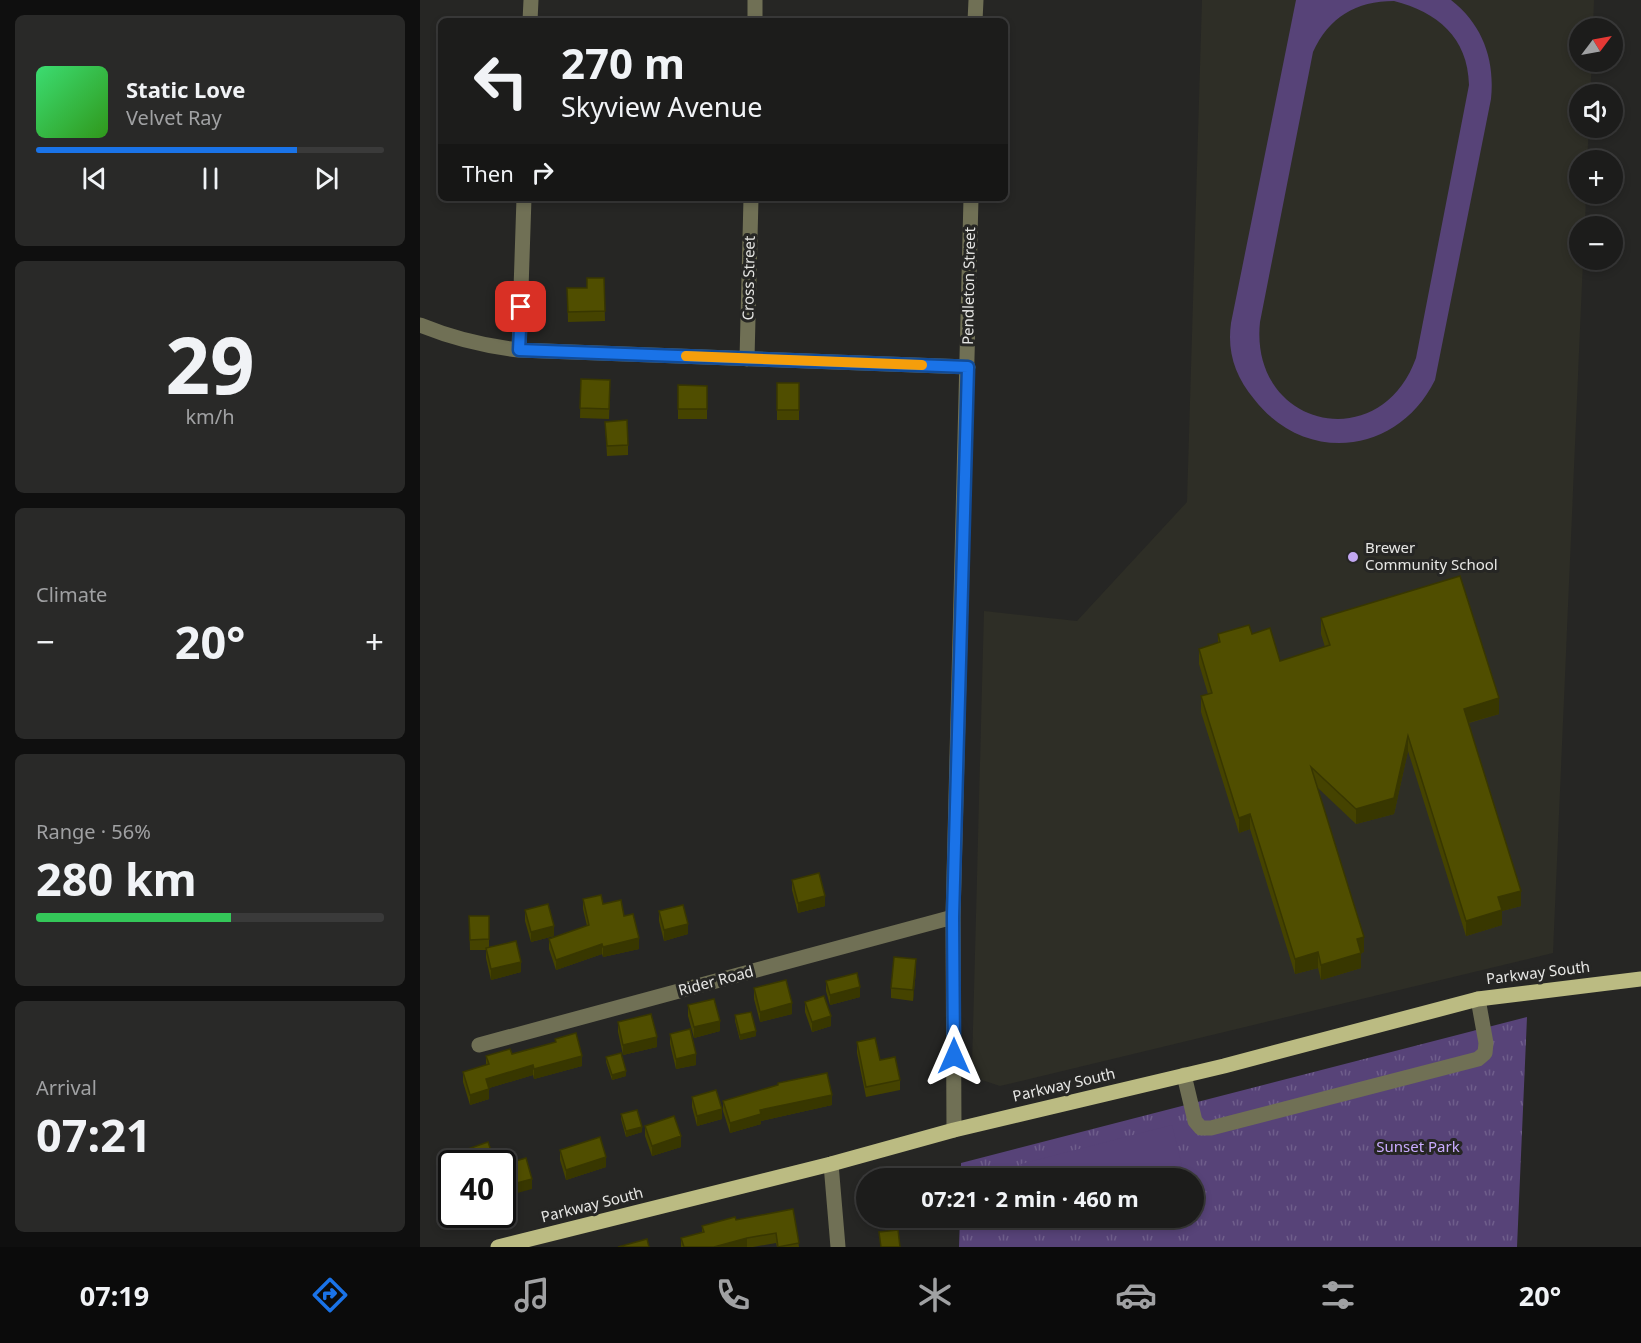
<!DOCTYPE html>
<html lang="en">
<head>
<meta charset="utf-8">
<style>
	:root { --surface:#1c1c1b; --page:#292928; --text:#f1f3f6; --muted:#a0a1a3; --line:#3a3a3a; --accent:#1a73e8 }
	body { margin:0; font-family:"Noto Sans",sans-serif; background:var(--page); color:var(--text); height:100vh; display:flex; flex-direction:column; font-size:22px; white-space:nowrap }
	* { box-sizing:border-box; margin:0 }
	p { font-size:20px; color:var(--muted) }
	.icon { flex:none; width:33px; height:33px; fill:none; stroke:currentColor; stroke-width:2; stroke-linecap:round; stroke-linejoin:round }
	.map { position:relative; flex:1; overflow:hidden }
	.details { display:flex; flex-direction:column; gap:15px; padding:15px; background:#0f0f0f; width:420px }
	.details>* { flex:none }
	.hud { position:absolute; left:18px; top:18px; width:570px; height:183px; border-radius:9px; box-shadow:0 3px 9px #0003,0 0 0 2px var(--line); background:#1c1c1b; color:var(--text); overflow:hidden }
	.needle { width:39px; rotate:58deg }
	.fabs { position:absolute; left:1149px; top:18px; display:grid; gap:12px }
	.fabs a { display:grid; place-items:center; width:54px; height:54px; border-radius:50%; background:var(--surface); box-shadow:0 3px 9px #0003,0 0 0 2px var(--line); font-size:30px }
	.speed { position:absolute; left:18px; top:1150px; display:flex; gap:12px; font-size:30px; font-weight:700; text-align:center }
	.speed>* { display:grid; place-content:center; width:78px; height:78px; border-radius:50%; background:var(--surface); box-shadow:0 3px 9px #0003,0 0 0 2px var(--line); line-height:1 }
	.speed .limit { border:3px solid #111; border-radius:9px; background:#fff; color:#111 }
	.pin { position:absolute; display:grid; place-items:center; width:51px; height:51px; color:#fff; margin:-26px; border-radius:12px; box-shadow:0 3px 9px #0006 }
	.me { position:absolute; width:66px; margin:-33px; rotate:0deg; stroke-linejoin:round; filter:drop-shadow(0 0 4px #0008) }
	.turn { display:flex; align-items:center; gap:21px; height:126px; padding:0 24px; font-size:27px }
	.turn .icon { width:78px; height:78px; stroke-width:2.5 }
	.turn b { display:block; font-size:42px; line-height:51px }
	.then { display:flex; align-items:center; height:57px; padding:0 24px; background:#0003; gap:12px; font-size:22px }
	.big { font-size:45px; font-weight:700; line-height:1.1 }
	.details .widget { flex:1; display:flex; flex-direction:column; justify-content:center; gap:9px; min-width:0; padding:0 21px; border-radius:9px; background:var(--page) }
	.details .dial { align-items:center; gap:0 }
	.dial b { font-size:78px; line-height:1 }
	.song { display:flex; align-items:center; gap:18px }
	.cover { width:72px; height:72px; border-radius:9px; background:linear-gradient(135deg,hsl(140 70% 55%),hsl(110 70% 35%)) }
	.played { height:6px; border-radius:3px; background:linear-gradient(90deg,var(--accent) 75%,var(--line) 75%) }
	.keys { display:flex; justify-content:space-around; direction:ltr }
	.heat { display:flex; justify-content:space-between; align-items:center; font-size:33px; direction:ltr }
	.charge { height:9px; border-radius:4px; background:linear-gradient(90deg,#34c759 56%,var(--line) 0) }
	.trip { position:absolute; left:436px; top:1168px; width:348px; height:60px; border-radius:30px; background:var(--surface); box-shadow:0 3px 9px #0003,0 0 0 2px var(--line); font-weight:700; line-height:60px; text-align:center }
	.tabs { display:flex; height:96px; justify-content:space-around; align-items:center; background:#0b0b0b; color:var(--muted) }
	.tabs .icon { width:42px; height:42px }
	.tabs .current { color:var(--accent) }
	.tabs b { font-size:27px; color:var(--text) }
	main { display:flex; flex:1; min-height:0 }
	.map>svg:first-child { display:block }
	.built { fill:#2e2e26 }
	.grass { fill:url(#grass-tufts) }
	.garden { fill:#574378; fill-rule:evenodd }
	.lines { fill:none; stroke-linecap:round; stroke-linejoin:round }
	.minor { stroke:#707055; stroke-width:15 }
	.major { stroke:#bbbb82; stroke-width:15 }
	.wall { fill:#454300 }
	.shaded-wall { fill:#383700 }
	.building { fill:#504e00; stroke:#383700; stroke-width:1.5 }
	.route-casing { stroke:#114b97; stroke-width:15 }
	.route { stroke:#1a73e8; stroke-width:10 }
	.slow { stroke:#f59e0b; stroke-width:10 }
	.poi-dot { fill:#c2a7f2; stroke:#262624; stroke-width:2 }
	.labels { text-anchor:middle; stroke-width:6; stroke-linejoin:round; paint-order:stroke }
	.street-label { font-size:15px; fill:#e7e7e5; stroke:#262624 }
	.poi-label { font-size:15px; fill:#e7e7e5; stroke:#262624; text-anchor:start }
	.park-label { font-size:15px; fill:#caacff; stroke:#262624 }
</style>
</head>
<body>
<main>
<section class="details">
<div class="widget">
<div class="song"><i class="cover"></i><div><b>Static Love</b><p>Velvet Ray</p></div></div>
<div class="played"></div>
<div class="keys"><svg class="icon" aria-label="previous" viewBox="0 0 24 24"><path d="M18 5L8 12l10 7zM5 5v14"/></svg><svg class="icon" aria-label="pause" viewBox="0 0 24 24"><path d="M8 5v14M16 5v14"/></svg><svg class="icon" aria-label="next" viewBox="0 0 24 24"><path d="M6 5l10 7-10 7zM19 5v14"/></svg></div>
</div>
<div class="widget dial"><b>29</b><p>km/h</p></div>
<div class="widget"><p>Climate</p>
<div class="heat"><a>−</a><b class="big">20°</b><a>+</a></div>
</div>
<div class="widget"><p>Range · 56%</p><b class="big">280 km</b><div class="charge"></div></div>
<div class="widget"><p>Arrival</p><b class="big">07:21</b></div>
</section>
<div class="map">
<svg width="1221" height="1247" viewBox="0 0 1221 1247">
	<defs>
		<pattern id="grass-tufts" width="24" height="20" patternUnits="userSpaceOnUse" patternTransform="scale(1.5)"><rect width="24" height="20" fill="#574378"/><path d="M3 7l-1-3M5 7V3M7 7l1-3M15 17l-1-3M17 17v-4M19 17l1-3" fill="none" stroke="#6f5e8b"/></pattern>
	</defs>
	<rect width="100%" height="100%" fill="#262624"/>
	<path class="built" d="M 782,0 L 1174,0 L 1173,28 L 1160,28 L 1160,62 L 1172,62 L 1170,94 L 1160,94 L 1160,128 L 1169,128 L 1167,160 L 1160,160 L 1160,194 L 1166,194 L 1165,226 L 1160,226 L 1160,260 L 1163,260 L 1133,953 L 580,1086 L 562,1080 L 552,1066 L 564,611 L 657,621 L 767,502 Z"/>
	<path class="grass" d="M 1107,1017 L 1097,1247 L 539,1247 L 540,1218 L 774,1218 L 774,1179 L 541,1179 L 541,1163 Z"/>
	<path class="garden" d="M 876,0 L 1031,0 C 1063,25 1075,60 1071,99 L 1015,380 C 978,455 885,465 834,399 C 815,376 807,352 811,323 ZM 974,1 C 1017,12 1048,37 1049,85 L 996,358 C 960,458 829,427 840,322 L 893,52 C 909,17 936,1 974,1 Z
		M 752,1125 L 764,1174 L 744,1179 L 604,1179 L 601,1164 Z"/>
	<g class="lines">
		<path class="minor" d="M 110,21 L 111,0
			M 335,21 L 335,0
			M 555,21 L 556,0
			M 0,325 C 34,339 63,346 99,350 L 548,367
			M 99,350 L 104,198
			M 327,359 L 331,198
			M 59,1045 L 533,917
			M 764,1075 L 775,1121 L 781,1128 L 791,1128 L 1058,1059 L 1065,1053 L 1066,1043 L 1058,999
			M 534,1130 L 533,917 L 551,198
			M 411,1164 L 418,1247"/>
		<path class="major" d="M 78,1247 L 411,1164 L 534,1130 L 804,1066 L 1058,999 L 1221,979"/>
	</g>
	<path class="wall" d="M 184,278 L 185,321 L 148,322 L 147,288 L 167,288 Z
		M 161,379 L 190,390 L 189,419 L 160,418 Z
		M 357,383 L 379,383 L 379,420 L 357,420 Z
		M 258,385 L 287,386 L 287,419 L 258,419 Z
		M 185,422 L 208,445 L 208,455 L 187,456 Z
		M 901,618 L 1079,714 L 1049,723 L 1101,906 L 1082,911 L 1082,925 L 1046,936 L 988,751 L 974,814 L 936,824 L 898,788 L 944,952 L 941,953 L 941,968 L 901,980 L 898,968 L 875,974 L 830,829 L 819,833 L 781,712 L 781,696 L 788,694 L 779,664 L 779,649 L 798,643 L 798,634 L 832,634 L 860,661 L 905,647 L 901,634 Z
		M 372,880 L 405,906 L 378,913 L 372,890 Z
		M 163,899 L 183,904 L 204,916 L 219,949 L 183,957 L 182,954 L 136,970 L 129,949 L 129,939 L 167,926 L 163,909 Z
		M 105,910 L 134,936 L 111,942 L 105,921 Z
		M 239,911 L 268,934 L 244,941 L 239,921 Z
		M 49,916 L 69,916 L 69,947 L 101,972 L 71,980 L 66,958 L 66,950 L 50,950 Z
		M 496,970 L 493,1001 L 471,998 L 471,988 Z
		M 406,981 L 440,997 L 410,1005 L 406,991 Z
		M 334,988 L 372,1014 L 340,1022 L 334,999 Z
		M 385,1002 L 411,1026 L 392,1032 L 385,1012 Z
		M 268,1005 L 300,1031 L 274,1038 L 268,1016 Z
		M 315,1015 L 336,1036 L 320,1040 L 315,1021 Z
		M 198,1022 L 237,1047 L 203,1055 L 198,1032 Z
		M 250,1034 L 276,1065 L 256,1069 L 250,1044 Z
		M 135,1039 L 162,1066 L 114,1079 L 113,1075 L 69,1088 L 69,1099 L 50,1105 L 43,1082 L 43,1072 L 66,1065 L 66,1056 L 92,1054 L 135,1043 Z
		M 437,1042 L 460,1060 L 480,1080 L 480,1090 L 446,1097 L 437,1053 Z
		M 186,1057 L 206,1076 L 192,1080 L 186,1062 Z
		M 272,1097 L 302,1119 L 277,1126 L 272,1107 Z
		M 303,1101 L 412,1105 L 341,1121 L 341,1124 L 310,1133 L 303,1111 Z
		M 201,1114 L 222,1132 L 206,1137 L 201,1119 Z
		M 225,1126 L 261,1147 L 232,1156 L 225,1136 Z
		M 48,1149 L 75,1164 L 50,1164 L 48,1159 Z
		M 140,1150 L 186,1167 L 146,1180 L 140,1160 Z
		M 373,1209 L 379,1247 L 357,1247 L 356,1243 L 333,1247 L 261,1247 L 261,1238 L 282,1232 L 282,1226 Z"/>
	<path class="shaded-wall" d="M 1079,698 L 1079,714 L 1044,724 L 1044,709 Z
		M 988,736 L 988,751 L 974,814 L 936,824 L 936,809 Z
		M 830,814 L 830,829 L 819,833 L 819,818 Z
		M 1101,891 L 1101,906 L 1082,911 L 1082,925 L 1046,936 L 1046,921 L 1078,897 Z
		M 405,896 L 405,906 L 378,913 L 378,903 Z
		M 268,924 L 268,934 L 244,941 L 244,930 Z
		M 134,926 L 134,936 L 111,942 L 111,932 Z
		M 944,937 L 944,952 L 941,953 L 941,968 L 901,980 L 901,965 L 937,939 Z
		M 219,938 L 219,949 L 183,957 L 183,947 Z
		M 182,944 L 182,954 L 136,970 L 136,960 Z
		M 898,952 L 898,968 L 875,974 L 875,959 Z
		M 496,959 L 496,970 L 493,1001 L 493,990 Z
		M 101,962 L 101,972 L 71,980 L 71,969 Z
		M 440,987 L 440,997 L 410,1005 L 410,995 Z
		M 372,1003 L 372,1014 L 340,1022 L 340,1012 Z
		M 411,1016 L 411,1026 L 392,1032 L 392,1022 Z
		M 300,1021 L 300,1031 L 274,1038 L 274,1027 Z
		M 336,1031 L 336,1036 L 320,1040 L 320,1035 Z
		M 237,1037 L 237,1047 L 203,1055 L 203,1045 Z
		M 276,1054 L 276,1065 L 256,1069 L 256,1059 Z
		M 162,1056 L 162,1066 L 114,1079 L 114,1069 Z
		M 113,1065 L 113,1075 L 66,1089 L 66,1079 Z
		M 206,1071 L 206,1076 L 192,1080 L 192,1075 Z
		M 69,1089 L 69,1099 L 50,1105 L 50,1095 Z
		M 412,1095 L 412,1105 L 341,1121 L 341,1124 L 310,1133 L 310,1123 L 340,1110 Z
		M 302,1109 L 302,1119 L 277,1126 L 277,1116 Z
		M 222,1127 L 222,1132 L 206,1137 L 206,1131 Z
		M 261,1136 L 261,1147 L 232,1156 L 232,1146 Z
		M 186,1157 L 186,1167 L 146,1180 L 146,1170 Z
		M 112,1179 L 112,1189 L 82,1197 L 82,1187 Z
		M 486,1218 L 497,1218 L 486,1220 Z
		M 327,1238 L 327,1247 L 294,1247 Z"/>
	<path class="building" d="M 167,278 L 184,278 L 185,311 L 148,312 L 147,288 L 167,288 Z
		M 161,379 L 190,380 L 189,409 L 160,408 Z
		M 357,383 L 379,383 L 379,410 L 357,410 Z
		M 258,385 L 287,386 L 287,409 L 258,409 Z
		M 207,420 L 208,445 L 187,446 L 185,422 Z
		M 1040,576 L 1079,698 L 1044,709 L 1101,891 L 1078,897 L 1082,910 L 1046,921 L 988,736 L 974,798 L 936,809 L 891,767 L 944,937 L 937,939 L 941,953 L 901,965 L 898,952 L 875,959 L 830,814 L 819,818 L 781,696 L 792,693 L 779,649 L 800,642 L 798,634 L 829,625 L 832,634 L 850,628 L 860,661 L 910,645 L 901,618 Z
		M 399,873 L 405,896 L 378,903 L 372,880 Z
		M 181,895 L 183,904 L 201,900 L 204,916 L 213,914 L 219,938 L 183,947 L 182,944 L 136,960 L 129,939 L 169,925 L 163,899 Z
		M 128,904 L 134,926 L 111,932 L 105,910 Z
		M 263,905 L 268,924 L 244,930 L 239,911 Z
		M 49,916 L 69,916 L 69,939 L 50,940 Z
		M 96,941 L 101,962 L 71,969 L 66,948 Z
		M 474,957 L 496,959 L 493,990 L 471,988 Z
		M 437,973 L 440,987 L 410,995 L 406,981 Z
		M 366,980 L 372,1003 L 340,1012 L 334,988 Z
		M 404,996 L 411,1016 L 392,1022 L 385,1002 Z
		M 294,999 L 300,1021 L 274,1027 L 268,1005 Z
		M 331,1012 L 336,1031 L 320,1035 L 315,1015 Z
		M 231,1014 L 237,1037 L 203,1045 L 198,1022 Z
		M 270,1029 L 276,1054 L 256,1059 L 250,1034 Z
		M 156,1033 L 162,1056 L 114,1069 L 113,1065 L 66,1079 L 69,1089 L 50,1095 L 43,1072 L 69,1064 L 66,1056 L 90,1049 L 92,1054 L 136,1042 L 135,1039 Z
		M 455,1038 L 460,1060 L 475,1057 L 480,1080 L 446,1087 L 437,1042 Z
		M 201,1053 L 206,1071 L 192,1075 L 186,1057 Z
		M 407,1073 L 412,1095 L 340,1110 L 341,1114 L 310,1123 L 303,1101 L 358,1085 L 358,1083 Z
		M 296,1090 L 302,1109 L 277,1116 L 272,1097 Z
		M 217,1110 L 222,1127 L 206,1131 L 201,1114 Z
		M 254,1116 L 261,1136 L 232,1146 L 225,1126 Z
		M 180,1137 L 186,1157 L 146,1170 L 140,1150 Z
		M 68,1142 L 75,1162 L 69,1164 L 54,1164 L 48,1149 Z
		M 106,1158 L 112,1179 L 82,1187 L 82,1165 Z
		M 481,1176 L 482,1179 L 465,1179 Z
		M 373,1209 L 379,1243 L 358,1247 L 356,1233 L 327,1238 L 294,1247 L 264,1247 L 261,1238 L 284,1232 L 282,1226 L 315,1217 L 316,1220 Z
		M 478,1230 L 480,1247 L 461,1247 L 459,1232 Z
		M 227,1239 L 229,1247 L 198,1247 Z"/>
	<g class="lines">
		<g class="route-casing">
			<path id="route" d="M 101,307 L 99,350 L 548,367 L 533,917 L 534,1056"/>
		</g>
		<use href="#route" class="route"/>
		<path class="slow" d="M 266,356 L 502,365"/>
	</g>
	<circle class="poi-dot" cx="933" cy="557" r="6"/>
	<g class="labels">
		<g class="street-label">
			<text transform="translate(329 278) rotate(-89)" y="5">Cross Street</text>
			<text transform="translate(549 286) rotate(-89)" y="5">Pendleton Street</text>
			<text transform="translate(1118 973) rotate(-7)" y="5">Parkway South</text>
			<text transform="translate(296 981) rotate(-15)" y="5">Rider Road</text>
			<text transform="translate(644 1085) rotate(-13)" y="5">Parkway South</text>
			<text transform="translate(172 1205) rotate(-14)" y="5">Parkway South</text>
		</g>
		<g class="poi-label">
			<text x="945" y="553">Brewer<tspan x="945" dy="17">Community School</tspan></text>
		</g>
		<g class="park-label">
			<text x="998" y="1152">Sunset Park</text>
		</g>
	</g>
</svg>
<div class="fabs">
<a><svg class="needle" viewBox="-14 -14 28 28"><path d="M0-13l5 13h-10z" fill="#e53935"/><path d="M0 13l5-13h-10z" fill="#a0a1a3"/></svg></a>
<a><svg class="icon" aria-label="sound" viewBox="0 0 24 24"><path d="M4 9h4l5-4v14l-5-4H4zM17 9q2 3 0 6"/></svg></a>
<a>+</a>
<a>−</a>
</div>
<div class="speed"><div class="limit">40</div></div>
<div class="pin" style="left:101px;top:307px;background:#d93025"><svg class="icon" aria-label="arrive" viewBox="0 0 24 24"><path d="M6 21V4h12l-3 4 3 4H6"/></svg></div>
<svg class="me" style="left:534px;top:1056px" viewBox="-20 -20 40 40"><path d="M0-17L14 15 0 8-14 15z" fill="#1a73e8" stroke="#fff" stroke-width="4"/></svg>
<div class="trip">07:21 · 2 min · 460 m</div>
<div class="hud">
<div class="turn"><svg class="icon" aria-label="left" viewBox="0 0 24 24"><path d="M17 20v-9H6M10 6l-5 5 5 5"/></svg><div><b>270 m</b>Skyview Avenue</div></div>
<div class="then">Then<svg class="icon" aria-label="right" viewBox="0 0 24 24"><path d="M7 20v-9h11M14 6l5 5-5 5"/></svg></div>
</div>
</div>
</main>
<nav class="tabs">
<b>07:19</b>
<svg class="icon current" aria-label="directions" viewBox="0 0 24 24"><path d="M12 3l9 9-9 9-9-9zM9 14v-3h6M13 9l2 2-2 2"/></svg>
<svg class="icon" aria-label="music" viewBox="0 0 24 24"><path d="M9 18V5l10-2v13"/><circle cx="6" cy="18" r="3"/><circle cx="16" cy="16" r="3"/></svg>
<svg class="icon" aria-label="phone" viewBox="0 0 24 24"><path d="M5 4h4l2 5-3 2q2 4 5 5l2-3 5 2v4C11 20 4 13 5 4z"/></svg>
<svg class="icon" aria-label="climate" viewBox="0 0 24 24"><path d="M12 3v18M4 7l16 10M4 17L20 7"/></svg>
<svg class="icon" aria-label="car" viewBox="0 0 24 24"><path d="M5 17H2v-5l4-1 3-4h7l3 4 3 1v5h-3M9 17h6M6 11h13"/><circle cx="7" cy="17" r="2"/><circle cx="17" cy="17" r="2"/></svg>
<svg class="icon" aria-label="filters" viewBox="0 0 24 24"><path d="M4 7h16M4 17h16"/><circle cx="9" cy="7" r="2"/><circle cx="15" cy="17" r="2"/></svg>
<b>20°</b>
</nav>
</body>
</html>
